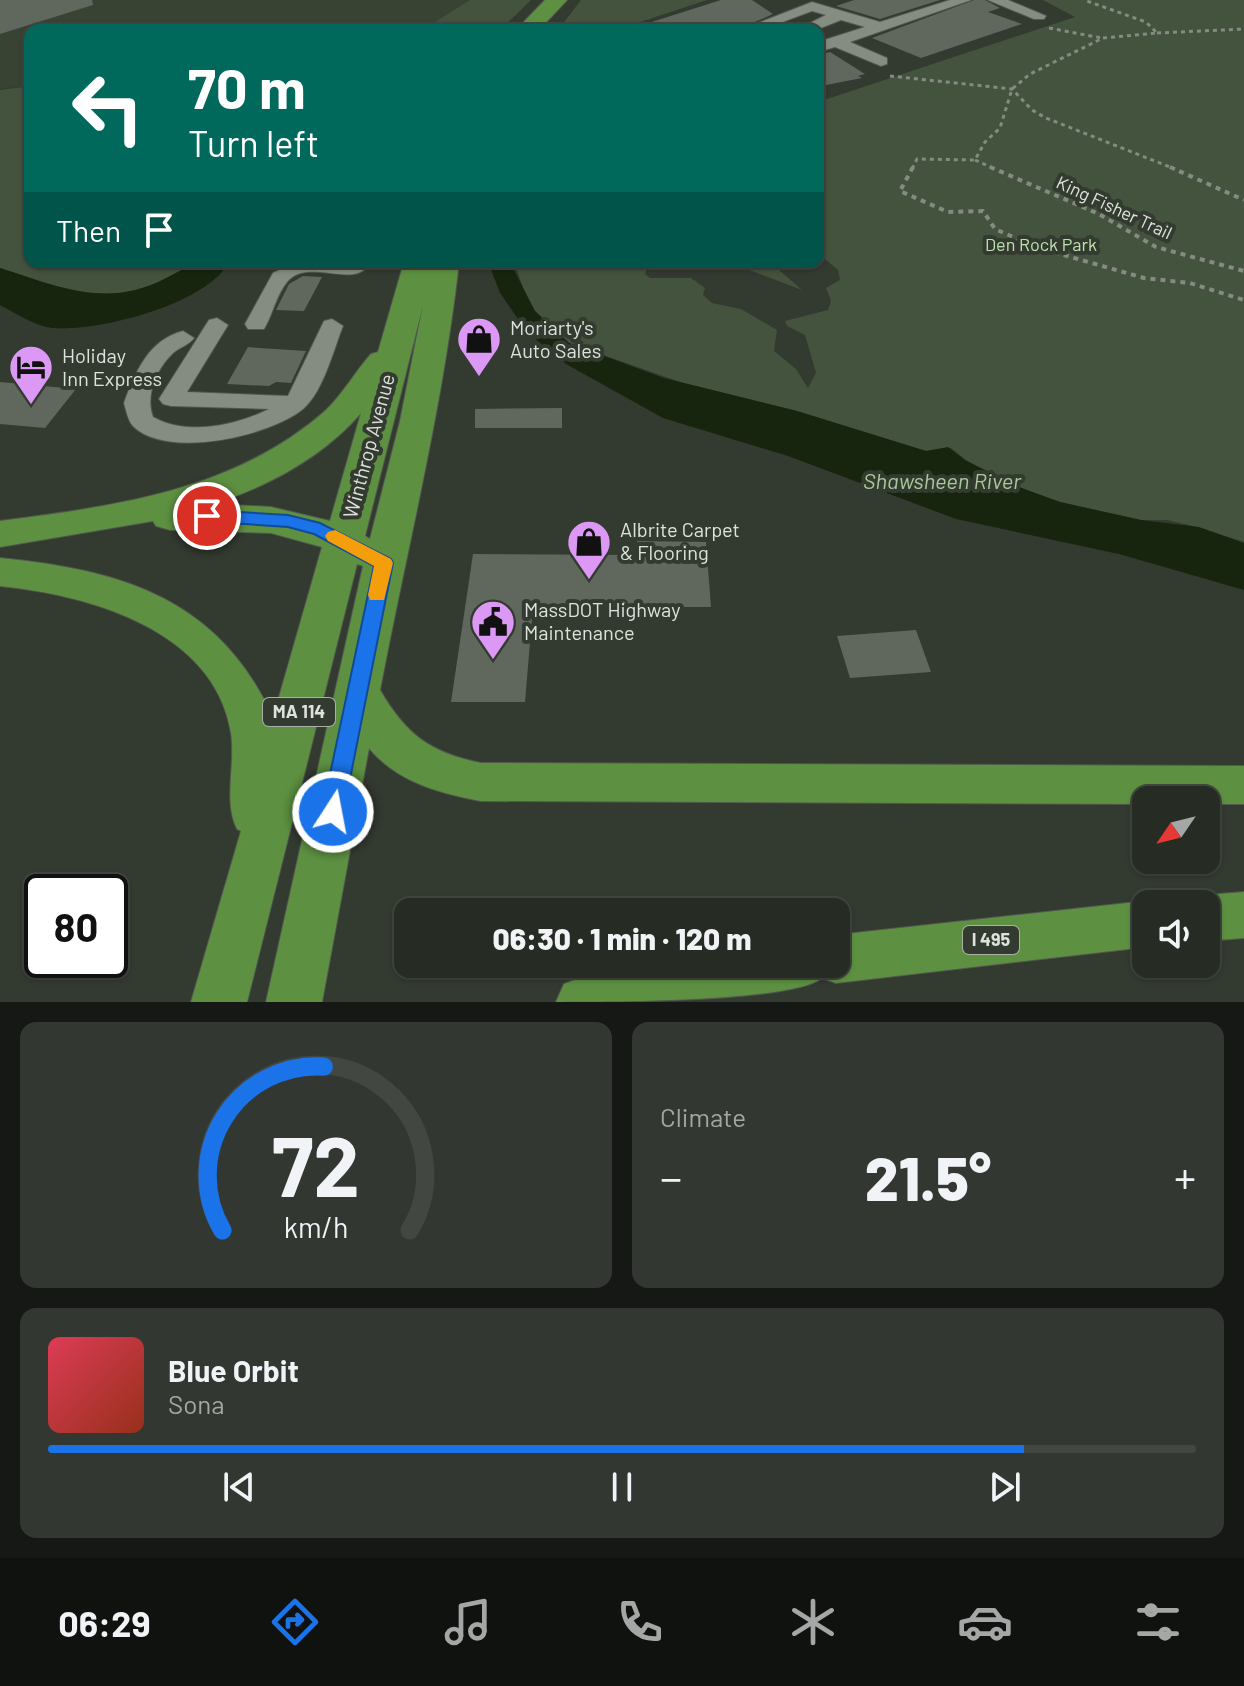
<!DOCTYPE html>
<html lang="en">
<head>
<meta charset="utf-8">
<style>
	:root { --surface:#262c24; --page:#323831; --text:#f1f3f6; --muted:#a4a7a6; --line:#424841; --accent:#1a73e8 }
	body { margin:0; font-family:Barlow,sans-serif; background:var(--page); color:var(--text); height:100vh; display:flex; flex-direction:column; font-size:30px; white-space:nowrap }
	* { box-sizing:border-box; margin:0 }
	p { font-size:26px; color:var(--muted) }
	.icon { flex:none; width:44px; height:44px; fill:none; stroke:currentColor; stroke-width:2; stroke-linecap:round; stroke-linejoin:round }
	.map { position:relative; height:1002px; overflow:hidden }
	.drawer { display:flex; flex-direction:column; gap:20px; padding:20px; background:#151814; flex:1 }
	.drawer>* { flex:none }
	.hud { position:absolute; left:24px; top:24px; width:800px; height:244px; border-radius:16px; box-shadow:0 2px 6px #0004,0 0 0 2px var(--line); background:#00695c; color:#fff; overflow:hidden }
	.needle { width:52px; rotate:235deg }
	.controls { position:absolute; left:1132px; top:786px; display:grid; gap:16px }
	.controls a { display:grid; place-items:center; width:88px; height:88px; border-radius:16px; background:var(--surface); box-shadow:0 2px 6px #0004,0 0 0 2px var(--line); font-size:40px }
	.speed { position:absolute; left:24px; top:874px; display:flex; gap:16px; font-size:40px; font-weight:700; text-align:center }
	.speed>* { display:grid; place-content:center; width:104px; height:104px; border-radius:50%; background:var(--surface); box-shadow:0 2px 6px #0004,0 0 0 2px var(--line); line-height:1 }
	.speed .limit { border:4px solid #111; border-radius:12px; background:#fff; color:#111 }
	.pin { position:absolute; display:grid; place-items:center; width:68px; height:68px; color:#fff; margin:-34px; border:4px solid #fff; border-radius:50%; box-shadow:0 2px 8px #0007 }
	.me { position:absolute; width:88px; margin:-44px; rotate:11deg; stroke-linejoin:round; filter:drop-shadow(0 0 6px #0008) }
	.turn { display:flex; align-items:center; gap:28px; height:168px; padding:0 32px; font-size:36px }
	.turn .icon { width:104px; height:104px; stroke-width:2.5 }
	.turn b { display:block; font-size:56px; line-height:68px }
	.then { display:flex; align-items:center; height:76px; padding:0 32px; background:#0003; gap:16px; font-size:30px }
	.big { font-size:60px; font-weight:800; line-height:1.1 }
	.drawer .widget { flex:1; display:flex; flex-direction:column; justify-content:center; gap:12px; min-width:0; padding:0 28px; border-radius:16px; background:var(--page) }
	.drawer .dial { align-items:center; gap:0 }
	.dial svg { height:208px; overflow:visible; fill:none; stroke:var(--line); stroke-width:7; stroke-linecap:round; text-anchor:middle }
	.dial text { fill:var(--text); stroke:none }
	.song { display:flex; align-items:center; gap:24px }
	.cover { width:96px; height:96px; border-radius:12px; background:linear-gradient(135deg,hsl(350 70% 55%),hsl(10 70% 35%)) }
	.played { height:8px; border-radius:4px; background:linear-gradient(90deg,var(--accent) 85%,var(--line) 85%) }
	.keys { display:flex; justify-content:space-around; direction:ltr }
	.heat { display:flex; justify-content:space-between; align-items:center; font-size:44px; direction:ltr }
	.drawer .tiles { flex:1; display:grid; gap:20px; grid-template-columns:1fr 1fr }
	.widget:last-child { grid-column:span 2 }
	.trip { position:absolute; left:394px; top:898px; width:456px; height:80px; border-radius:16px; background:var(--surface); box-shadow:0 2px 6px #0004,0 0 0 2px var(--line); font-weight:800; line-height:80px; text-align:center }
	.tabs { display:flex; height:128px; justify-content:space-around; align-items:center; background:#0f120e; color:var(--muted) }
	.tabs .icon { width:56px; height:56px }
	.tabs .active { color:var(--accent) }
	.tabs b { font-size:36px; color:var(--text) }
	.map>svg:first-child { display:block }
	.built { fill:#384333 }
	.green { fill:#44533e }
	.water { fill:#17250f }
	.building { fill:#60675d }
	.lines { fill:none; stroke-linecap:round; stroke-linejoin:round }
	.minor-casing { stroke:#52574f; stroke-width:2 }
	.highway-casing { stroke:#52574f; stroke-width:2 }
	.path-far1 { stroke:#858a82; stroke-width:3; stroke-dasharray:4 4; stroke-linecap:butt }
	.path { stroke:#858a82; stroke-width:4; stroke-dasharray:5 5; stroke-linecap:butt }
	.minor { fill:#858d82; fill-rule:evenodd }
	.highway { fill:#5d9141; fill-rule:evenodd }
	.route { fill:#1a73e8; stroke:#114b97; stroke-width:2 }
	.slow { fill:#f59e0b }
	.labels { text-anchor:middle; stroke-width:8; stroke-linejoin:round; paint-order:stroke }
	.far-street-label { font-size:18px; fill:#dee2dc; stroke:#333a30 }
	.far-park-label { font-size:18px; fill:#bfe1b0; stroke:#333a30 }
	.shield { fill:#333a30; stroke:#abb0a8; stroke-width:2 }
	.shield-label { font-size:18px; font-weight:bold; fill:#dee2dc }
	.poi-label { font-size:20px; fill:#dee2dc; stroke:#333a30; text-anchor:start }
	.street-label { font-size:20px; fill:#dee2dc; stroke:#333a30 }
	.water-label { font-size:22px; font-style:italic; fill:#a9ca9a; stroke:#333a30 }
</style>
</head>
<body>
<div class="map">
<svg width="1244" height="1002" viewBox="0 0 1244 1002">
	<rect width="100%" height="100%" fill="#333a30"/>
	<path class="built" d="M 0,0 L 470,0 L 423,30 L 30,30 L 30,86 L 0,89 Z"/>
	<path class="green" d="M 470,0 L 531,0 L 500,30 L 422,30 Z
		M 581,0 L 707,0 L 616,30 L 558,30 Z
		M 1043,0 L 1244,0 L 1244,542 L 1193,526 L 1167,520 L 1141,520 L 1060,502 L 1026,490 L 972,465 L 951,448 L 926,451 L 797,411 L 683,383 L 569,343 L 535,311 L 526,296 L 514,262 L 643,262 L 647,268 L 645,274 L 650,278 L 691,278 L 705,288 L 703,295 L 712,303 L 741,309 L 777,330 L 774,351 L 796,369 L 808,388 L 816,373 L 805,335 L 787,326 L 785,321 L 828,310 L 831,301 L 826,288 L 840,280 L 838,270 L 818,253 L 818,102 L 1075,17 Z
		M 30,86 L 30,262 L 192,262 L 190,266 C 176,273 160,284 145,288 C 95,304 48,283 0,268 L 0,90 Z
		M 728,262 L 770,262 L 802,290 Z"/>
	<path class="water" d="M 192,262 L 229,262 C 206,305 97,332 52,328 C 35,326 15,313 0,305 L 0,268 C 59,287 107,309 166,278 C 175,273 186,269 192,262 Z
		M 488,262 L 515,262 L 514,270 L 535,311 L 569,343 L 664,378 L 797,411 L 926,451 L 948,447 L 965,460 L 1019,487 L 1060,502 L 1141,520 L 1199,527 L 1244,543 L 1244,590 L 1119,554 L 956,519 L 788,456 L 663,418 L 566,364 L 527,332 L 500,293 Z"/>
	<path class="building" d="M 0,0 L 92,0 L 93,5 L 0,34 Z
		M 721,0 L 752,0 L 773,14 L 737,30 L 640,30 L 639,26 Z
		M 854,0 L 940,0 L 880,19 L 836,6 Z
		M 974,0 L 985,0 L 1000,8 L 988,12 L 1022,24 L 921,58 L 872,38 Z
		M 830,52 L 865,74 L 858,76 L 862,78 L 826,85 L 818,80 L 818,55 Z
		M 303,276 L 322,277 L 304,311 L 276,310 L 289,284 Z
		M 248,347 L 259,348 L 306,351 L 291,383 L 276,382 L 269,386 L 227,384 Z
		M 0,382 L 76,389 L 45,428 L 0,424 Z
		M 562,408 L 562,428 L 475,428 L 475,409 Z
		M 637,541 L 706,542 L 711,607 L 533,607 L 525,702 L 451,702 L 473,554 L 637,555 Z
		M 916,630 L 931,672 L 850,678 L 837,636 Z"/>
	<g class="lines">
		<g class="minor-casing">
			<path id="minor" d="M 950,0 L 971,0 L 850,42 L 887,58 L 887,64 L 881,66 L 835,47 L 818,52 L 818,42 L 865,27 L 841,20 L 816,30 L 796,30 L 826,15 L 812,11 L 761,30 L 740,30 L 812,2 L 880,22 Z
				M 988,0 L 1008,0 L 1046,16 L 1044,19 L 1034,19 Z
				M 296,262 L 357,262 L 366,268 C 350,286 306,258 287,282 C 276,295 273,314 264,329 L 248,329 L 245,324 L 273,273 Z
				M 217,318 L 228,325 L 187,392 L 288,396 L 324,321 L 332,319 L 343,326 C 333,351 323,392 303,409 C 270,436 167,460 133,426 C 128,421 126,410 124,403 C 135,373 148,340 183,331 L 194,338 C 189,345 180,347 173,353 C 156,369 145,396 153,417 C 187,436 235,426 269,409 L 171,406 L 163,404 L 159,399 L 209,320 Z"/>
		</g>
		<g class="highway-casing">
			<path id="highway" d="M 545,0 L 567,0 L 539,30 L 516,30 Z
				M 404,262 L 459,262 C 443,407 407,548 380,690 C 406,735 431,753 481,763 L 1244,766 L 1244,804 L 1206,804 L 1206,800 L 1146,800 L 1146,804 L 481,801 C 439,793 397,782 369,748 L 322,1002 L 266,1002 L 363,566 L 357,564 L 247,1002 L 191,1002 L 241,831 L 237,829 C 223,801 236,764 231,733 C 214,629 88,595 0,586 L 0,558 C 122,570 220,599 273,718 L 322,547 L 271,533 L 170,530 L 156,526 L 153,521 L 0,547 L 0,521 C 116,506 234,491 325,411 C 343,394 355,372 371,354 L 378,352 ZM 423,305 L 400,421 L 370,539 L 365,536 ZM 361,413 L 330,521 L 271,507 L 214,504 C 268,486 323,457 361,413 Z
				M 1244,892 L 1244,938 L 1206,941 L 1206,904 L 1186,904 L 1188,902 L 1206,895 Z
				M 1146,901 L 1155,904 L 1146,904 L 1146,947 L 836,983 L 822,978 C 792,1002 606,1002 556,1002 L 564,984 C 648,951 748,964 836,964 L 836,935 Z"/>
		</g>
		<path class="path-far1" d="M 1049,28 L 1102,38
			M 1157,33 L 1244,29
			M 890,76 L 1012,89 L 1032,110 L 1046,118 L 1175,169
			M 975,160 L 995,169
			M 912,169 L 917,159 L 975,160 L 985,142 L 1000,128 L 1012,89 L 1030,74 L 1103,38 L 1157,33 L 1146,22 L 1084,0"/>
		<path class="path" d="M 913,167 L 900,191 L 948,212 L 983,211 L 995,229 L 1036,247 L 1144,278 L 1190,283 L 1244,300
			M 990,167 L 1099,214 L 1156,247 L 1244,271
			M 1170,167 L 1244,200"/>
		<use href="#minor" class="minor"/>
		<use href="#highway" class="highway"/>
	</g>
	<path class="route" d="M 207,510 L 288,515 L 320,523 L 391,559 L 393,563 L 342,819 L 333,822 L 325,819 L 322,812 L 374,566 L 314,534 L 288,527 L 200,521 L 198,516 L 200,512 Z"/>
	<path class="slow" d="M 335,530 L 391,559 L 393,563 L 384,600 L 370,600 L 368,595 L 374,566 L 328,541 L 325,536 L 328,532 Z"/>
	<defs>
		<g id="shop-pin" transform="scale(2.3)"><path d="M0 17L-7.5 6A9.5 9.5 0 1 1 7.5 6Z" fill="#db99f5" stroke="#333a30"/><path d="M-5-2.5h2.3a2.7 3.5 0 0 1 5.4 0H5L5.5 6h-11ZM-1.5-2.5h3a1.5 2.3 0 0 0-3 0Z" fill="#111"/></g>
		<g id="hotel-pin" transform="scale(2.3)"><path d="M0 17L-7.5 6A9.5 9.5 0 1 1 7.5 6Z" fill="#db99f5" stroke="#333a30"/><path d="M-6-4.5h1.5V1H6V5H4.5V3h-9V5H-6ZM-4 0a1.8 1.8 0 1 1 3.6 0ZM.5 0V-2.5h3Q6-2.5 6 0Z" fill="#111"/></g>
		<g id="civic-pin" transform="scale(2.3)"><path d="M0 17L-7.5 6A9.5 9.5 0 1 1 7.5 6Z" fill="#db99f5" stroke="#333a30"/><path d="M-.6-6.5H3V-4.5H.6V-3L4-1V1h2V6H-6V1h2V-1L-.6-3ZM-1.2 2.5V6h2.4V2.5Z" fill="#111"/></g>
	</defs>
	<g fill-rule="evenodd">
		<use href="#shop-pin" x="479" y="339"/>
		<use href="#hotel-pin" x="31" y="367"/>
		<use href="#shop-pin" x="589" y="542"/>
		<use href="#civic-pin" x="493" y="622"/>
	</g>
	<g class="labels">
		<g class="far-street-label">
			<text transform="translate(1114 208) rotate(25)" y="6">King Fisher Trail</text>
		</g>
		<g class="far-park-label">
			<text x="1041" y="251">Den Rock Park</text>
		</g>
		<g class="shield">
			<rect x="263" y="698" width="72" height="28" rx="6"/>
			<rect x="963" y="926" width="56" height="28" rx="6"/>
		</g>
		<g class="shield-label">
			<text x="299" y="718">MA 114</text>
			<text x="991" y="946">I 495</text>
		</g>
		<g class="poi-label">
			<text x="510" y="335">Moriarty's<tspan x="510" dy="23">Auto Sales</tspan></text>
			<text x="62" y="363">Holiday<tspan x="62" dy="23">Inn Express</tspan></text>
			<text x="620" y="537">Albrite Carpet<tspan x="620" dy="23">&amp; Flooring</tspan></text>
			<text x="524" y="617">MassDOT Highway<tspan x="524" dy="23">Maintenance</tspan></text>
		</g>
		<g class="street-label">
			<text transform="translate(369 446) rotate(-75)" y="7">Winthrop Avenue</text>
		</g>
		<g class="water-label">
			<text x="942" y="489">Shawsheen River</text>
		</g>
	</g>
</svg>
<div class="controls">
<a><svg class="needle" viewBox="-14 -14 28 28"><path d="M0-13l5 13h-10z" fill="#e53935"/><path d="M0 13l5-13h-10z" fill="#a4a7a6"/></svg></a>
<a><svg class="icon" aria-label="sound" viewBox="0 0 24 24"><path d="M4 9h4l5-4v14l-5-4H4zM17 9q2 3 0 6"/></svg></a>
</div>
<div class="speed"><div class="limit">80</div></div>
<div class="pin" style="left:207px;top:516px;background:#d93025"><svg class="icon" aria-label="arrive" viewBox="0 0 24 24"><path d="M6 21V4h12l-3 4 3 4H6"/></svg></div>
<svg class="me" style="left:333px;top:812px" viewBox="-20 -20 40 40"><circle r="17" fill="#1a73e8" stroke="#fff" stroke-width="3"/><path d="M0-11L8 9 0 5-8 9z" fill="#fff"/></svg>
<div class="trip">06:30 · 1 min · 120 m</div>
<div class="hud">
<div class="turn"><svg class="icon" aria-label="left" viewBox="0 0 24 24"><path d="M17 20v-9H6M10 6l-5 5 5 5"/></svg><div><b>70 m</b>Turn left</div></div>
<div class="then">Then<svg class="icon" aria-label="arrive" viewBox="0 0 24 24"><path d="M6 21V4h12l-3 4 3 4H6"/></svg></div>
</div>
</div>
<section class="drawer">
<div class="tiles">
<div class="widget dial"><svg viewBox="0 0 100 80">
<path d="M14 69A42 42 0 1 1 86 69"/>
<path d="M14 69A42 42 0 0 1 53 6" stroke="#1a73e8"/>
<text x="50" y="56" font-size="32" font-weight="700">72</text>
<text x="50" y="72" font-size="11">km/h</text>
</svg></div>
<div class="widget"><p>Climate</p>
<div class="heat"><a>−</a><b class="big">21.5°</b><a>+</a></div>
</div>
<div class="widget">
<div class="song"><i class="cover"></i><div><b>Blue Orbit</b><p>Sona</p></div></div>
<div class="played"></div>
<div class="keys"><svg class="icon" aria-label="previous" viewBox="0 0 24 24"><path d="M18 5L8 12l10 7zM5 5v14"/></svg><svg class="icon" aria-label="pause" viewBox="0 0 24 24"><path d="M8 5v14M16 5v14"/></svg><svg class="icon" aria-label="next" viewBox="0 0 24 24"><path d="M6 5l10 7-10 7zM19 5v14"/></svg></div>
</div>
</div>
</section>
<nav class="tabs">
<b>06:29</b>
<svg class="icon active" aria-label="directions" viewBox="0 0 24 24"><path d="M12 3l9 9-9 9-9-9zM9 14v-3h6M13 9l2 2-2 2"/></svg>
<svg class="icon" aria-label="music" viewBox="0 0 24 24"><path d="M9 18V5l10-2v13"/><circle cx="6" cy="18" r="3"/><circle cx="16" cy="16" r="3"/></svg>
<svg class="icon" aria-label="phone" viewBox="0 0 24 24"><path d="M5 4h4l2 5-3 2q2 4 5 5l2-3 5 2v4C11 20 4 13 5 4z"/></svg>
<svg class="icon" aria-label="climate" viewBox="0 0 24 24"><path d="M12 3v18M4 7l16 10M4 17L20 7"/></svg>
<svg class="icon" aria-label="car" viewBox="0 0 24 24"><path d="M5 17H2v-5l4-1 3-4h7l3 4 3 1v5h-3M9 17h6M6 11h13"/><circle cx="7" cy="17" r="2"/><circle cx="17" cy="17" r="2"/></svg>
<svg class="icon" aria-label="filters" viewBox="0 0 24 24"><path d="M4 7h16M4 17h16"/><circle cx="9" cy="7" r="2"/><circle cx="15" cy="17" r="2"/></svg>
</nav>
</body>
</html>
